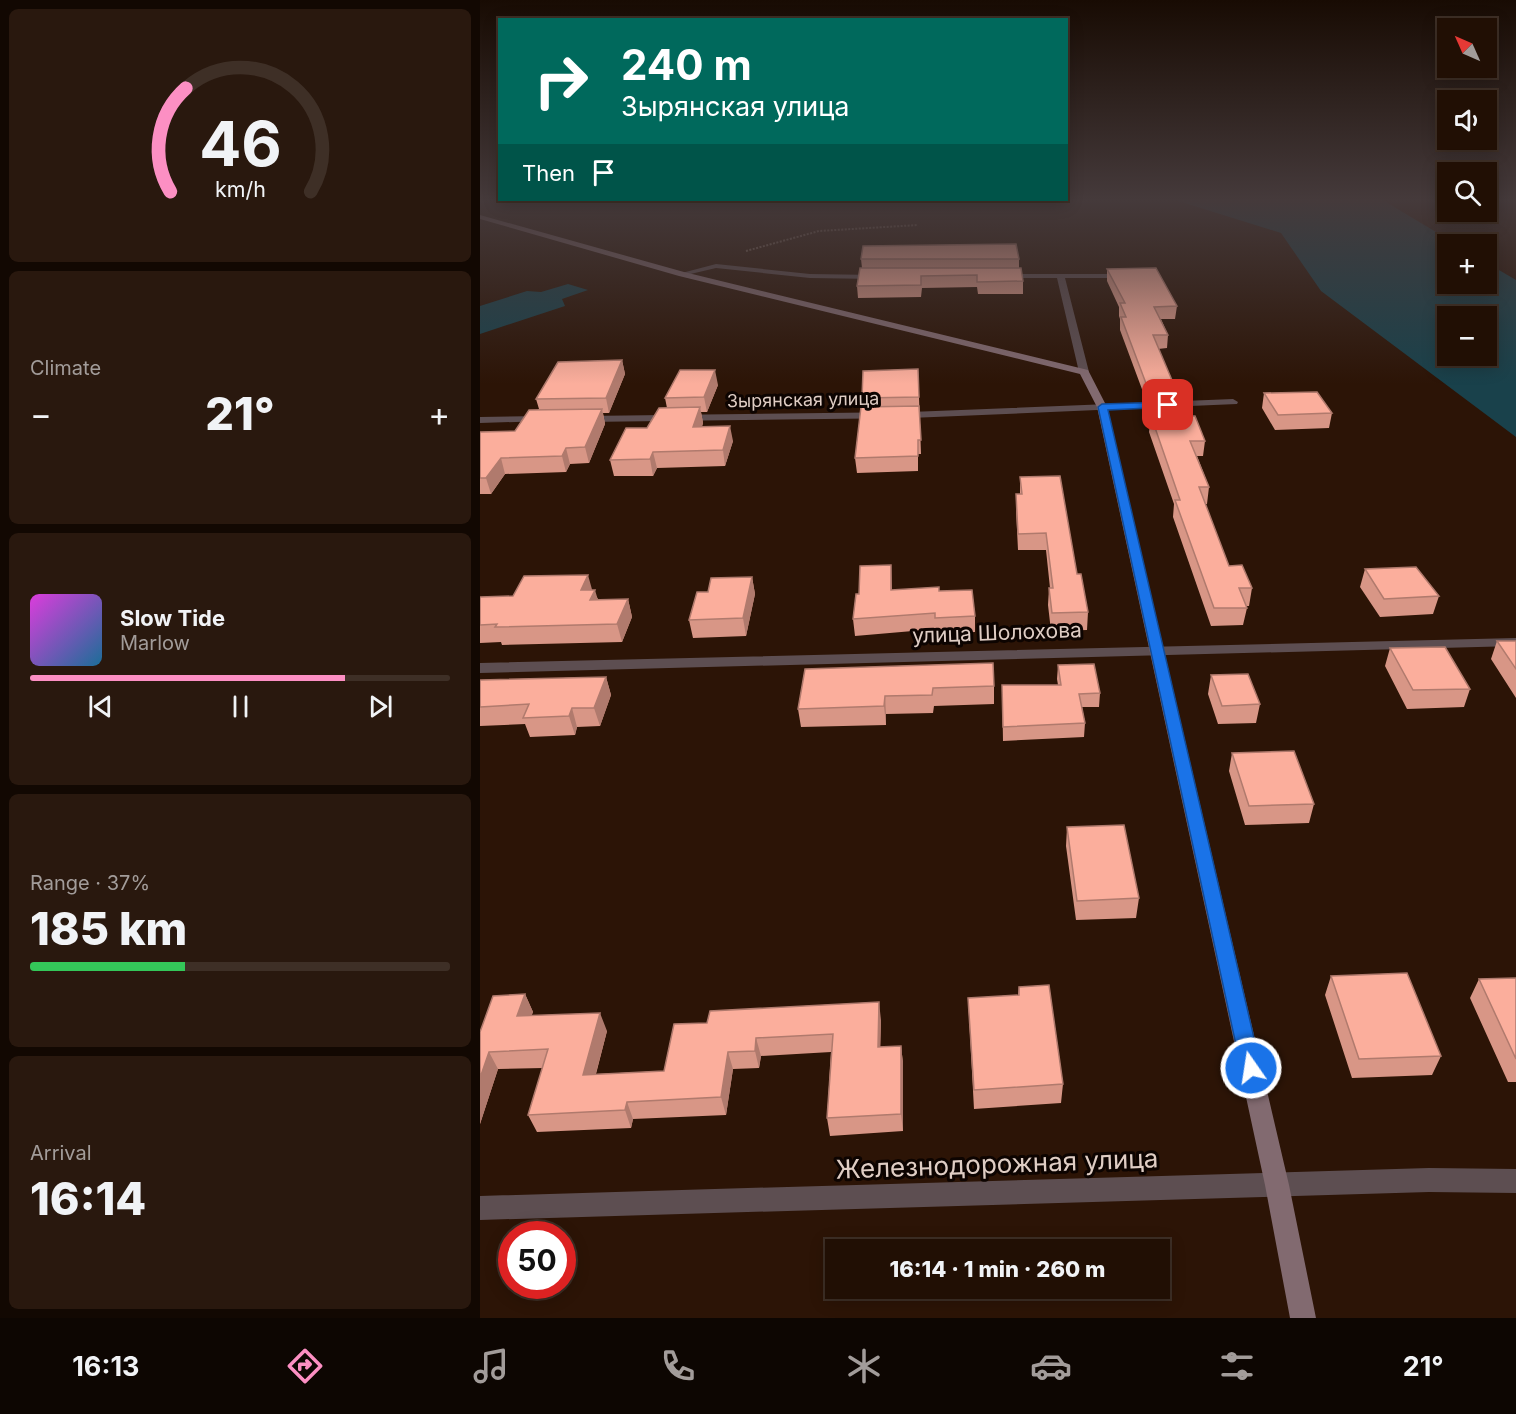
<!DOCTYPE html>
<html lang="en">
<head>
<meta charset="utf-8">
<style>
	:root { --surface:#210f04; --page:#29180e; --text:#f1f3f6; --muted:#a29c9a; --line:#3e2f26; --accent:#fc8fc3 }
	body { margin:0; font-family:Inter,sans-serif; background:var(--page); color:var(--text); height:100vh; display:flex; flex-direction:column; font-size:22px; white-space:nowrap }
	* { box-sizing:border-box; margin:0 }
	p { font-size:20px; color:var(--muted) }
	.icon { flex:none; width:33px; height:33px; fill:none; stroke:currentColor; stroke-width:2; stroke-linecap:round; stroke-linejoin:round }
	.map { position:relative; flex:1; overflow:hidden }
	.drawer { display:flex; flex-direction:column; gap:9px; padding:9px; background:#120802; width:480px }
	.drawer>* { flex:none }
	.hud { position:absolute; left:18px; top:18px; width:570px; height:183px; border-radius:0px; box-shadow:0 3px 15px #0003,0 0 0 2px var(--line); background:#00695c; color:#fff; overflow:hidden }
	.needle { width:39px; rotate:315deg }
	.tools { position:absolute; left:957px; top:18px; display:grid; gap:12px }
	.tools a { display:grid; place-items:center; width:60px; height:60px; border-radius:0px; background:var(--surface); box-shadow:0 3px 15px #0003,0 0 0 2px var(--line); font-size:30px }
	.speed { position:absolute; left:18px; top:1221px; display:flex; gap:12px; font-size:30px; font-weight:700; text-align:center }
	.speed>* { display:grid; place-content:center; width:78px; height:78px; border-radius:50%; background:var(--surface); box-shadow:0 3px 15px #0003,0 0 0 2px var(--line); line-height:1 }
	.speed .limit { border:9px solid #d22; background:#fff; color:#111 }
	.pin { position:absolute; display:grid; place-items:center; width:51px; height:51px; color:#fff; margin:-26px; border-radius:12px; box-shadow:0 3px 9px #0006 }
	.me { position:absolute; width:66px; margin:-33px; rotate:347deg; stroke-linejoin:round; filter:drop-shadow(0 0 4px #0008) }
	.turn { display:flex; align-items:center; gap:21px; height:126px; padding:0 24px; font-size:27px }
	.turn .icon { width:78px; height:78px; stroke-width:2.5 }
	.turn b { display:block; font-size:42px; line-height:51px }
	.then { display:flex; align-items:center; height:57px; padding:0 24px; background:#0003; gap:12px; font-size:22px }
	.big { font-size:45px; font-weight:800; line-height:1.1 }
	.drawer .card { flex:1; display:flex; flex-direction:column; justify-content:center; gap:9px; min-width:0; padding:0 21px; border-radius:9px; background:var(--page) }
	.drawer .dial { align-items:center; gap:0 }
	.dial svg { height:156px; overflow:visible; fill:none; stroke:var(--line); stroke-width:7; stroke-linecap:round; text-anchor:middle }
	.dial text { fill:var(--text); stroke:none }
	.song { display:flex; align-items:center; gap:18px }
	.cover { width:72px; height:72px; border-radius:9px; background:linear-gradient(135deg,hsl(300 70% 55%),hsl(200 70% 35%)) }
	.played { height:6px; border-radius:3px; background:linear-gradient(90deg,var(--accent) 75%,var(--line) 75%) }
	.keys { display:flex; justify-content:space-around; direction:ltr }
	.heat { display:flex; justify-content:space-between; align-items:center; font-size:33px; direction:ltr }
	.charge { height:9px; border-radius:4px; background:linear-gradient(90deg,#34c759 37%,var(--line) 0) }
	.trip { position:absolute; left:345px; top:1239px; width:345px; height:60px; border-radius:0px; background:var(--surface); box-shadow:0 3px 15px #0003,0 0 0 2px var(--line); font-weight:800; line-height:60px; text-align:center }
	.tab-bar { display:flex; height:96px; justify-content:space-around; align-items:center; background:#0d0602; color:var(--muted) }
	.tab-bar .icon { width:42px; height:42px }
	.tab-bar .current { color:var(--accent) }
	.tab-bar b { font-size:27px; color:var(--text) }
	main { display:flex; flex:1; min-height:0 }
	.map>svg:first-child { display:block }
	.water { fill:#19414b; fill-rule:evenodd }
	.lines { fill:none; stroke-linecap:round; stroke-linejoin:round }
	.path { stroke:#7d685c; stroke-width:2; stroke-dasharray:2 1.5; stroke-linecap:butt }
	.lane { fill:#5d4e51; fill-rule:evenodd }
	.street { fill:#5d4e51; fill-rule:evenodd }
	.secondary { fill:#826a70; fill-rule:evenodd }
	.wall { fill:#d89686 }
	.shaded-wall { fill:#b07a6d }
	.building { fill:#fbae9c; stroke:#b07a6d; stroke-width:1.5 }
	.route { fill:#1a73e8; stroke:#114b97; stroke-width:1.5 }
	.labels { text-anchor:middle; stroke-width:6; stroke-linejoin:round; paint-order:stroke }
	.far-street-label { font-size:18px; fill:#dfcdc4; stroke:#0d0401 }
	.street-label { font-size:21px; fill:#dfcdc4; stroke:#0d0401 }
	.near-street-label { font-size:26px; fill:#dfcdc4; stroke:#0d0401 }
</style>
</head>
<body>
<main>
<section class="drawer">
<div class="card dial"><svg viewBox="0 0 100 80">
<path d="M14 69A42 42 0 1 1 86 69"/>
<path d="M14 69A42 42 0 0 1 22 16" stroke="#fc8fc3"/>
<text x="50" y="56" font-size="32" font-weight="700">46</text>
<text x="50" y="72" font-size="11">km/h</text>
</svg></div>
<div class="card"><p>Climate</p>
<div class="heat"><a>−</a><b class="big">21°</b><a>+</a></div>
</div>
<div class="card">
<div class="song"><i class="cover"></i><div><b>Slow Tide</b><p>Marlow</p></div></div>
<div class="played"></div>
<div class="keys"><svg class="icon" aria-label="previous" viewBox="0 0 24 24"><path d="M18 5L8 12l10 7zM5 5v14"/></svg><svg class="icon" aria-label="pause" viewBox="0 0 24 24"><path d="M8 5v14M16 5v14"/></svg><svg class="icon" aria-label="next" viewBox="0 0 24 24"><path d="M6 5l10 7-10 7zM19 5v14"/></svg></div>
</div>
<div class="card"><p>Range · 37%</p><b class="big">185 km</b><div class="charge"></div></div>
<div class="card"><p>Arrival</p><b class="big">16:14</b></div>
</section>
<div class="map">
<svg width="1036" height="1318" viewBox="0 0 1036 1318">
	<rect width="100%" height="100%" fill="#2c1406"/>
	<path class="water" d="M 692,199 L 901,199 L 976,244 L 968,244 L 968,284 L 1006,284 L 1007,263 L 1036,280 L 1036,437 L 841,291 L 801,233 ZM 968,316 L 1006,316 L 1006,356 L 968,356 Z
		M 88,284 L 108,290 L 82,299 L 85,306 L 0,334 L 0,306 L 47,291 L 61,292 Z"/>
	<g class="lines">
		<path class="path" d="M 266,251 L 339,231 L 438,225"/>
		<path class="lane" d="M 578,274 L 645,274 L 649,276 L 645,278 L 581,278 L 577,276 Z"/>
		<path class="street" d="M 236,264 L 330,274 L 398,275 L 402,277 L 398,279 L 330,278 L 236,268 L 202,276 L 198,274 Z
			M 524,274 L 584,274 L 609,372 L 608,374 L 599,372 L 577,278 L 521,278 L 520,276 Z
			M 753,399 L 758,402 L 757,404 L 430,418 L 105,422 L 100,419 L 105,416 L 430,412 Z
			M 63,416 L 67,417 L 67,421 L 0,423 L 0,417 Z
			M 1036,638 L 1036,646 L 0,673 L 0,663 Z
			M 949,1168 L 1036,1169 L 1036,1193 L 949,1192 L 0,1220 L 0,1196 Z"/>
		<path class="secondary" d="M 0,215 L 204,272 L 608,370 L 627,407 L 809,1185 L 836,1318 L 810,1318 L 785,1185 L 617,407 L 600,374 L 199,276 L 0,219 Z"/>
	</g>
	<path class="wall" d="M 381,259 L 539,259 L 539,268 L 543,281 L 543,294 L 498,294 L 497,287 L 442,288 L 441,297 L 378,298 L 377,286 L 382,268 Z
		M 627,269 L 697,306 L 695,319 L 681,319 L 688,335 L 687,348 L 678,349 L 694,385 L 693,394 L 725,441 L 723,456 L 717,456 L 729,487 L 727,504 L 725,504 L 749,566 L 772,588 L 769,606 L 766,606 L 767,608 L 763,625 L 731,626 L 693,517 L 694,504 L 669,432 L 671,416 L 672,416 L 670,410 L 671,400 L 666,400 L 640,330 L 640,319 L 639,316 L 639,307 L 627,281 Z
		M 142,360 L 145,374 L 129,413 L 123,413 L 125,424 L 109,463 L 90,464 L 86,472 L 25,474 L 11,494 L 0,494 L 0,432 L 35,431 L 59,409 L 56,399 Z
		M 438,369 L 441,454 L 438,454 L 438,471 L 377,473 L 375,458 L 383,407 L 382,398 Z
		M 238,385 L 227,412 L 221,412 L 223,423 L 222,427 L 253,441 L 245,466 L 177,468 L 173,476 L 134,476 L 130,460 L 167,428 L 187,408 L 185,398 Z
		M 784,393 L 852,413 L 849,428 L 795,430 L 782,408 Z
		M 540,477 L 597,574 L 608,612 L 607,630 L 571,631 L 568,605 L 569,588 L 570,588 L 566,550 L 538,550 L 536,510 L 536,494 L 540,494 Z
		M 411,565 L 412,590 L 459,591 L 495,616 L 495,632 L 456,634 L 456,629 L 375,636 L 373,619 L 379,594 Z
		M 885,569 L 959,596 L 953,614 L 900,617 L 880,587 Z
		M 272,577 L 275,594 L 266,636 L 213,638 L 209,620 L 228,592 Z
		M 112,590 L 118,599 L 148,599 L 152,617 L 142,642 L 22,645 L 21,642 L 0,643 L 0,597 L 33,596 Z
		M 1017,641 L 1036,641 L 1036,698 L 1011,659 Z
		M 910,648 L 990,689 L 984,707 L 927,709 L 905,666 Z
		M 578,665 L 620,693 L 619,707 L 602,707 L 605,723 L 604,737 L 523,741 L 522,685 L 578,685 L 577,679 Z
		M 325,669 L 514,686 L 514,704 L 454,706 L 453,713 L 406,714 L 406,725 L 321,727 L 318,709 Z
		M 731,675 L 780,704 L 776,723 L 738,724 L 728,694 Z
		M 126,677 L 131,695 L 120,726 L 97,727 L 95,735 L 50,737 L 45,724 L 0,726 L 0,680 Z
		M 752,753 L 834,804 L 829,823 L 765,825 L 749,771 Z
		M 587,827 L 659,898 L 656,918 L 596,920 L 586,846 Z
		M 851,976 L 961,1056 L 952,1075 L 872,1078 L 845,995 Z
		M 1036,978 L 1036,1082 L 1028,1082 L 990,998 L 999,979 Z
		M 539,987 L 583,1084 L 581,1103 L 494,1109 L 488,998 L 538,995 Z
		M 45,994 L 53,1012 L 51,1016 L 127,1031 L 116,1074 L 184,1071 L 194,1024 L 401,1020 L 400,1047 L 421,1046 L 423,1063 L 423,1131 L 350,1136 L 347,1118 L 351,1052 L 281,1056 L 279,1068 L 253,1069 L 246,1115 L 153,1119 L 151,1128 L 57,1132 L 48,1115 L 63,1068 L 18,1069 L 0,1124 L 0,1032 Z"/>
	<path class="shaded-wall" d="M 142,360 L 145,374 L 129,413 L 126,398 Z
		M 235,370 L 238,385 L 227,412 L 224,397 Z
		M 220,407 L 223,423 L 216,442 L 213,427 Z
		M 122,409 L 125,424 L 109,463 L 105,447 Z
		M 250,426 L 253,441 L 245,466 L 243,450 Z
		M 86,448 L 90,464 L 86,472 L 82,456 Z
		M 173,452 L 177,468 L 173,476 L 170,459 Z
		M 21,458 L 25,474 L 11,494 L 6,478 Z
		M 108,575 L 113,593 L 101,590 Z
		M 272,577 L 275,594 L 266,636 L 263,618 Z
		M 115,590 L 120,607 L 110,600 Z
		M 148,599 L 152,617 L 142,642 L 137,624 Z
		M 126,677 L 131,695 L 120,726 L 114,708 Z
		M 405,696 L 406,714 L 406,725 L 404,706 Z
		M 92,708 L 97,727 L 95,735 L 89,716 Z
		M 45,994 L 53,1012 L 45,1034 L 37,1016 Z
		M 399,1002 L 401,1020 L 400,1065 L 398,1047 Z
		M 120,1013 L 127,1031 L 111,1092 L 103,1075 Z
		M 276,1038 L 281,1056 L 279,1068 L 275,1051 Z
		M 421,1046 L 423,1063 L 423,1131 L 421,1114 Z
		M 9,1052 L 18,1069 L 0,1124 L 0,1078 Z
		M 248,1052 L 253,1069 L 246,1115 L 241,1097 Z
		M 147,1102 L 153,1119 L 151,1128 L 145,1110 Z"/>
	<path class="building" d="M 536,244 L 539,259 L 381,259 L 383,246 Z
		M 380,268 L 541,268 L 543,281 L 497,282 L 497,275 L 441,276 L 441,285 L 377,286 Z
		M 676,268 L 697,306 L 674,307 L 688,335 L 673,335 L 694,385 L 667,386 L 641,317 L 646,317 L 640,303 L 645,303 L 627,269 Z
		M 142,360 L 126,398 L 56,399 L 78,362 Z
		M 438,369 L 439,397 L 382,398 L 383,371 Z
		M 200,370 L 235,370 L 224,397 L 185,398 Z
		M 837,392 L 852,413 L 798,415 L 784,393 Z
		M 698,394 L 707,416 L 715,416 L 725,441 L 710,441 L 729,487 L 719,487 L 749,566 L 762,565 L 772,588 L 759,588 L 767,608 L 734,608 L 695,500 L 700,500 L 671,416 L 679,416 L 671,395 Z
		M 439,406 L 441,440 L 438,440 L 438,456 L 375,458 L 381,407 Z
		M 220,407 L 213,427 L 250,426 L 243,450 L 173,452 L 170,459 L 130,460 L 146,428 L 167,428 L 179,408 Z
		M 122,409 L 105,447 L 86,448 L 82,456 L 21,458 L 6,478 L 0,478 L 0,432 L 35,431 L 49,410 Z
		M 580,476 L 597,574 L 601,574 L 608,612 L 572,613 L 569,588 L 573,588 L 566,533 L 538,534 L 536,494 L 542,494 L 540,477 Z
		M 411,565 L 411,590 L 459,587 L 459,591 L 492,590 L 495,616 L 455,618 L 455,613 L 373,619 L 376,594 L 379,594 L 380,566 Z
		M 936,567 L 959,596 L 904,599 L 885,569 Z
		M 108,575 L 101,590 L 115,590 L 110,600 L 148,599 L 137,624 L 15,627 L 17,624 L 0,625 L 0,597 L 33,596 L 44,576 Z
		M 272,577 L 263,618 L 209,620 L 217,592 L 228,592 L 231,578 Z
		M 1017,641 L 1036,641 L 1036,669 Z
		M 965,647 L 990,689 L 933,690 L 910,648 Z
		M 513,663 L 514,686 L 453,688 L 452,695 L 405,696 L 404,706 L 318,709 L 325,669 Z
		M 614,664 L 620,693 L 599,694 L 605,723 L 523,727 L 522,685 L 581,685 L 578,665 Z
		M 768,674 L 780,704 L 742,706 L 731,675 Z
		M 126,677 L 114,708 L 92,708 L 89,716 L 43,718 L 49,704 L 0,707 L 0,680 Z
		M 814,751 L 834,804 L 769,806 L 752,753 Z
		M 644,825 L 659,898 L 597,901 L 587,827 Z
		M 927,973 L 961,1056 L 879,1059 L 851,976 Z
		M 1036,978 L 1036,1059 L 999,979 Z
		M 569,985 L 583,1084 L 494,1090 L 488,998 L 539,995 L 539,987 Z
		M 45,994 L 37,1016 L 120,1013 L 103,1075 L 184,1071 L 194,1024 L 227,1023 L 230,1011 L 399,1002 L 398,1047 L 421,1046 L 421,1114 L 347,1118 L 353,1034 L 276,1038 L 275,1051 L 248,1052 L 241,1097 L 147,1102 L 145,1110 L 48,1115 L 68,1049 L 9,1052 L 0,1078 L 0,1032 L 13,996 Z"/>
	<linearGradient id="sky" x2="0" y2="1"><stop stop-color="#180b03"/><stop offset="0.52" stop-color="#453a3b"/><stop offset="1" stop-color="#453a3b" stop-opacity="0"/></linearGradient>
	<rect width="1036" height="384" fill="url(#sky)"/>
	<path class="route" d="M 688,402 L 691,403 L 691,407 L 628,410 L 781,1068 L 778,1075 L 771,1078 L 764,1075 L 761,1068 L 618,407 L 622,404 Z"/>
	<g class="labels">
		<g class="far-street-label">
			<text transform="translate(323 400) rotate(-1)" y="6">Зырянская улица</text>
		</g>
		<g class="street-label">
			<text transform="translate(517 633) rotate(-2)" y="7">улица Шолохова</text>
		</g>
		<g class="near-street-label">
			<text transform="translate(517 1164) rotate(-2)" y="9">Железнодорожная улица</text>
		</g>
	</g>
</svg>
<div class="tools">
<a><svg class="needle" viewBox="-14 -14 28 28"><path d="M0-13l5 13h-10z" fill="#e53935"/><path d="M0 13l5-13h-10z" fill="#a29c9a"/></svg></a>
<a><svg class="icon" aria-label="sound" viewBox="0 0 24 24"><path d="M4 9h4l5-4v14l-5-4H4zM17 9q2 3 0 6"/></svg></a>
<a><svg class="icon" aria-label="search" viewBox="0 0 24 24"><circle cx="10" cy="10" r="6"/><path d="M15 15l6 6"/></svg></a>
<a>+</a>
<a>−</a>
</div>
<div class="speed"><div class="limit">50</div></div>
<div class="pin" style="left:688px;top:405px;background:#d93025"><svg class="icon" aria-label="arrive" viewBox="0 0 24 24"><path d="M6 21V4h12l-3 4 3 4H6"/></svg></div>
<svg class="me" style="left:771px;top:1068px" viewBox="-20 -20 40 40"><circle r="17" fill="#1a73e8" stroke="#fff" stroke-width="3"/><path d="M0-11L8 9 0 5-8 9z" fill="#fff"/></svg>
<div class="trip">16:14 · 1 min · 260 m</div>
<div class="hud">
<div class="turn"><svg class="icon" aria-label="right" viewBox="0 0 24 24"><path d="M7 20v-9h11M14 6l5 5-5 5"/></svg><div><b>240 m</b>Зырянская улица</div></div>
<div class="then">Then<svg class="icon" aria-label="arrive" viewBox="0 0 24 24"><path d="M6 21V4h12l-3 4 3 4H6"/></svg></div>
</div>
</div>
</main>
<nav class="tab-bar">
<b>16:13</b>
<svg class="icon current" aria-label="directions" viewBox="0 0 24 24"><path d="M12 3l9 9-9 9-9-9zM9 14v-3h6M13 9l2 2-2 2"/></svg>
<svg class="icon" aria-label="music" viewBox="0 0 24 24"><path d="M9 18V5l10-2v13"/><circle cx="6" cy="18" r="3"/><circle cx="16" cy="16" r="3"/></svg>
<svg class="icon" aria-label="phone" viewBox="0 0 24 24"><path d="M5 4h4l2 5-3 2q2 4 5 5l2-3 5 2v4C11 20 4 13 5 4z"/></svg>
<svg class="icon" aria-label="climate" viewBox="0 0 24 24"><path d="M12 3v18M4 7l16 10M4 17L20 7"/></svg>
<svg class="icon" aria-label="car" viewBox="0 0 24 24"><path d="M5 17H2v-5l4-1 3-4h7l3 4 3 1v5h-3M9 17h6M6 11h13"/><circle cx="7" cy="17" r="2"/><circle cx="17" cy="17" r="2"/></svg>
<svg class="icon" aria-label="filters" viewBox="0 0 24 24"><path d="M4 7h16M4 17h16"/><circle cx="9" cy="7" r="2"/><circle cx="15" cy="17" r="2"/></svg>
<b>21°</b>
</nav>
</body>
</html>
